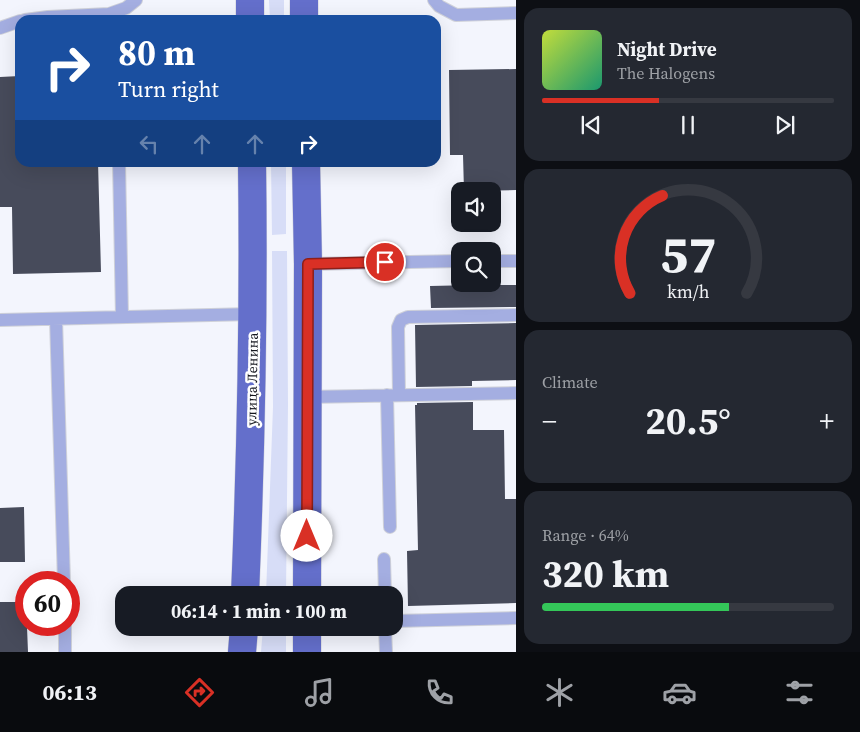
<!DOCTYPE html>
<html lang="en">
<head>
<meta charset="utf-8">
<style>
	:root { --surface:#171b24; --page:#242831; --text:#f1f3f6; --muted:#9ea1a6; --line:#363941; --accent:#d93025 }
	body { margin:0; font-family:"Source Serif 4",serif; background:var(--page); color:var(--text); height:100vh; display:flex; flex-direction:column; font-size:19px; white-space:nowrap }
	* { box-sizing:border-box; margin:0 }
	p { font-size:16px; color:var(--muted) }
	.icon { flex:none; width:28px; height:28px; fill:none; stroke:currentColor; stroke-width:2; stroke-linecap:round; stroke-linejoin:round }
	.map { position:relative; flex:1; overflow:hidden }
	.sheet { display:flex; flex-direction:column; gap:8px; padding:8px; background:#0d0f14; width:344px }
	.sheet>* { flex:none }
	.banner { position:absolute; left:15px; top:15px; width:426px; height:152px; border-radius:15px; box-shadow:0 5px 20px #0002; background:#1a4fa0; color:#fff; overflow:hidden }
	.fabs { position:absolute; left:451px; top:182px; display:grid; gap:10px }
	.fabs a { display:grid; place-items:center; width:50px; height:50px; border-radius:10px; background:var(--surface); box-shadow:0 5px 20px #0002; font-size:25px }
	.speed { position:absolute; left:15px; top:571px; display:flex; gap:10px; font-size:25px; font-weight:700; text-align:center }
	.speed>* { display:grid; place-content:center; width:65px; height:65px; border-radius:50%; background:var(--surface); box-shadow:0 5px 20px #0002; line-height:1 }
	.speed .limit { border:8px solid #d22; background:#fff; color:#111 }
	.pin { position:absolute; display:grid; place-items:center; width:42px; height:42px; color:#fff; margin:-21px; border:2px solid #fff; border-radius:50%; box-shadow:0 1px 5px #0007 }
	.me { position:absolute; width:55px; margin:-28px; rotate:0deg; stroke-linejoin:round; filter:drop-shadow(0 0 4px #0008) }
	.turn { display:flex; align-items:center; gap:18px; height:105px; padding:0 20px; font-size:22px }
	.turn .icon { width:65px; height:65px; stroke-width:2.5 }
	.turn b { display:block; font-size:35px; line-height:42px }
	.lanes { display:flex; align-items:center; height:48px; padding:0 20px; background:#0003; justify-content:center; gap:25px; direction:ltr }
	.lanes .off { opacity:.35 }
	.big { font-size:38px; font-weight:700; line-height:1.1 }
	.sheet .tile { flex:1; display:flex; flex-direction:column; justify-content:center; gap:8px; min-width:0; padding:0 18px; border-radius:15px; background:var(--page) }
	.sheet .dial { align-items:center; gap:0 }
	.dial svg { height:130px; overflow:visible; fill:none; stroke:var(--line); stroke-width:7; stroke-linecap:round; text-anchor:middle }
	.dial text { fill:var(--text); stroke:none }
	.song { display:flex; align-items:center; gap:15px }
	.cover { width:60px; height:60px; border-radius:8px; background:linear-gradient(135deg,hsl(70 70% 55%),hsl(160 70% 35%)) }
	.played { height:5px; border-radius:2px; background:linear-gradient(90deg,var(--accent) 40%,var(--line) 40%) }
	.keys { display:flex; justify-content:space-around; direction:ltr }
	.heat { display:flex; justify-content:space-between; align-items:center; font-size:28px; direction:ltr }
	.charge { height:8px; border-radius:4px; background:linear-gradient(90deg,#34c759 64%,var(--line) 0) }
	.trip { position:absolute; left:115px; top:586px; width:288px; height:50px; border-radius:15px; background:var(--surface); box-shadow:0 5px 20px #0002; font-weight:700; line-height:50px; text-align:center }
	.menu { display:flex; height:80px; justify-content:space-around; align-items:center; background:#090b0e; color:var(--muted) }
	.menu .icon { width:35px; height:35px }
	.menu .current { color:var(--accent) }
	.menu b { font-size:22px; color:var(--text) }
	main { display:flex; flex:1; min-height:0 }
	.map>svg:first-child { display:block }
	.green { fill:#d7ddf7 }
	.building { fill:#474b5b }
	.lines { fill:none; stroke-linecap:round; stroke-linejoin:round }
	.lane-casing { stroke:#cfd1d9; stroke-width:14 }
	.primary-casing { stroke:#cfd1d9; stroke-width:29 }
	.lane { stroke:#a4aee1; stroke-width:12 }
	.primary { stroke:#646fcb; stroke-width:28 }
	.route-casing { stroke:#8d1f18; stroke-width:12 }
	.route { stroke:#d93025; stroke-width:9 }
	.labels { text-anchor:middle; stroke-width:5; stroke-linejoin:round; paint-order:stroke }
	.street-label { font-size:14px; fill:#15171e; stroke:#fff }
</style>
</head>
<body>
<main>
<div class="map">
<svg width="517" height="652" viewBox="0 0 517 652">
	<rect width="100%" height="100%" fill="#f3f5fd"/>
	<path class="green" d="M 269,0 L 284,0 L 284,20 L 270,20 Z
		M 271,163 L 286,163 L 286,234 L 272,235 Z
		M 272,251 L 287,251 L 288,404 L 286,595 L 266,595 L 273,407 Z
		M 263,628 L 286,628 L 286,652 L 261,652 Z"/>
	<path class="building" d="M 517,69 L 517,190 L 464,191 L 463,155 L 450,155 L 449,70 Z
		M 20,76 L 20,162 L 98,162 L 101,272 L 13,274 L 12,207 L 0,207 L 0,77 Z
		M 475,285 L 517,285 L 517,307 L 431,308 L 430,286 Z
		M 517,323 L 517,380 L 472,381 L 472,386 L 416,387 L 415,325 Z
		M 473,402 L 473,430 L 504,430 L 505,499 L 517,499 L 517,603 L 408,606 L 407,551 L 418,550 L 415,405 L 417,405 L 417,403 Z
		M 24,507 L 25,562 L 0,562 L 0,508 Z
		M 0,602 L 26,602 L 28,652 L 0,652 Z"/>
	<g class="lines">
		<g class="lane-casing">
			<path id="lane" d="M 434,0 L 439,6 L 456,15 L 517,13
				M 25,20 L 48,17 L 109,14 L 126,8 L 136,0
				M 0,28 L 20,21
				M 119,162 L 122,317
				M 492,261 L 517,261
				M 308,264 L 460,261
				M 56,319 L 64,582
				M 0,320 L 253,314
				M 387,395 L 390,527
				M 399,395 L 398,327 L 401,320 L 408,317 L 517,315
				M 307,397 L 517,393
				M 384,559 L 385,595
				M 394,621 L 517,618
				M 65,625 L 65,652
				M 385,628 L 386,652"/>
		</g>
		<g class="primary-casing">
			<path id="primary" d="M 250,0 L 250,20
				M 304,0 L 304,20
				M 306,162 L 308,264 L 307,595
				M 245,595 C 251,451 254,307 252,162
				M 242,652 L 244,628
				M 307,652 L 307,628"/>
		</g>
		<use href="#lane" class="lane"/>
		<use href="#primary" class="primary"/>
	</g>
	<g class="lines">
		<g class="route-casing">
			<path id="route" d="M 307,536 L 308,264 L 385,262"/>
		</g>
		<use href="#route" class="route"/>
	</g>
	<g class="labels">
		<g class="street-label">
			<text transform="translate(252 379) rotate(-89)" y="5">улица Ленина</text>
		</g>
	</g>
</svg>
<div class="fabs">
<a><svg class="icon" aria-label="sound" viewBox="0 0 24 24"><path d="M4 9h4l5-4v14l-5-4H4zM17 9q2 3 0 6"/></svg></a>
<a><svg class="icon" aria-label="search" viewBox="0 0 24 24"><circle cx="10" cy="10" r="6"/><path d="M15 15l6 6"/></svg></a>
</div>
<div class="speed"><div class="limit">60</div></div>
<div class="pin" style="left:385px;top:262px;background:#d93025"><svg class="icon" aria-label="arrive" viewBox="0 0 24 24"><path d="M6 21V4h12l-3 4 3 4H6"/></svg></div>
<svg class="me" style="left:307px;top:536px" viewBox="-20 -20 40 40"><circle r="19" fill="#fff"/><path d="M0-13L10 11 0 6-10 11z" fill="#d93025"/></svg>
<div class="trip">06:14 · 1 min · 100 m</div>
<div class="banner">
<div class="turn"><svg class="icon" aria-label="right" viewBox="0 0 24 24"><path d="M7 20v-9h11M14 6l5 5-5 5"/></svg><div><b>80 m</b>Turn right</div></div>
<div class="lanes"><svg class="icon off" aria-label="left" viewBox="0 0 24 24"><path d="M17 20v-9H6M10 6l-5 5 5 5"/></svg><svg class="icon off" aria-label="ahead" viewBox="0 0 24 24"><path d="M12 20V5M6 11l6-6 6 6"/></svg><svg class="icon off" aria-label="ahead" viewBox="0 0 24 24"><path d="M12 20V5M6 11l6-6 6 6"/></svg><svg class="icon" aria-label="right" viewBox="0 0 24 24"><path d="M7 20v-9h11M14 6l5 5-5 5"/></svg></div>
</div>
</div>
<section class="sheet">
<div class="tile">
<div class="song"><i class="cover"></i><div><b>Night Drive</b><p>The Halogens</p></div></div>
<div class="played"></div>
<div class="keys"><svg class="icon" aria-label="previous" viewBox="0 0 24 24"><path d="M18 5L8 12l10 7zM5 5v14"/></svg><svg class="icon" aria-label="pause" viewBox="0 0 24 24"><path d="M8 5v14M16 5v14"/></svg><svg class="icon" aria-label="next" viewBox="0 0 24 24"><path d="M6 5l10 7-10 7zM19 5v14"/></svg></div>
</div>
<div class="tile dial"><svg viewBox="0 0 100 80">
<path d="M14 69A42 42 0 1 1 86 69"/>
<path d="M14 69A42 42 0 0 1 34 9" stroke="#d93025"/>
<text x="50" y="56" font-size="32" font-weight="700">57</text>
<text x="50" y="72" font-size="11">km/h</text>
</svg></div>
<div class="tile"><p>Climate</p>
<div class="heat"><a>−</a><b class="big">20.5°</b><a>+</a></div>
</div>
<div class="tile"><p>Range · 64%</p><b class="big">320 km</b><div class="charge"></div></div>
</section>
</main>
<nav class="menu">
<b>06:13</b>
<svg class="icon current" aria-label="directions" viewBox="0 0 24 24"><path d="M12 3l9 9-9 9-9-9zM9 14v-3h6M13 9l2 2-2 2"/></svg>
<svg class="icon" aria-label="music" viewBox="0 0 24 24"><path d="M9 18V5l10-2v13"/><circle cx="6" cy="18" r="3"/><circle cx="16" cy="16" r="3"/></svg>
<svg class="icon" aria-label="phone" viewBox="0 0 24 24"><path d="M5 4h4l2 5-3 2q2 4 5 5l2-3 5 2v4C11 20 4 13 5 4z"/></svg>
<svg class="icon" aria-label="climate" viewBox="0 0 24 24"><path d="M12 3v18M4 7l16 10M4 17L20 7"/></svg>
<svg class="icon" aria-label="car" viewBox="0 0 24 24"><path d="M5 17H2v-5l4-1 3-4h7l3 4 3 1v5h-3M9 17h6M6 11h13"/><circle cx="7" cy="17" r="2"/><circle cx="17" cy="17" r="2"/></svg>
<svg class="icon" aria-label="filters" viewBox="0 0 24 24"><path d="M4 7h16M4 17h16"/><circle cx="9" cy="7" r="2"/><circle cx="15" cy="17" r="2"/></svg>
</nav>
</body>
</html>
